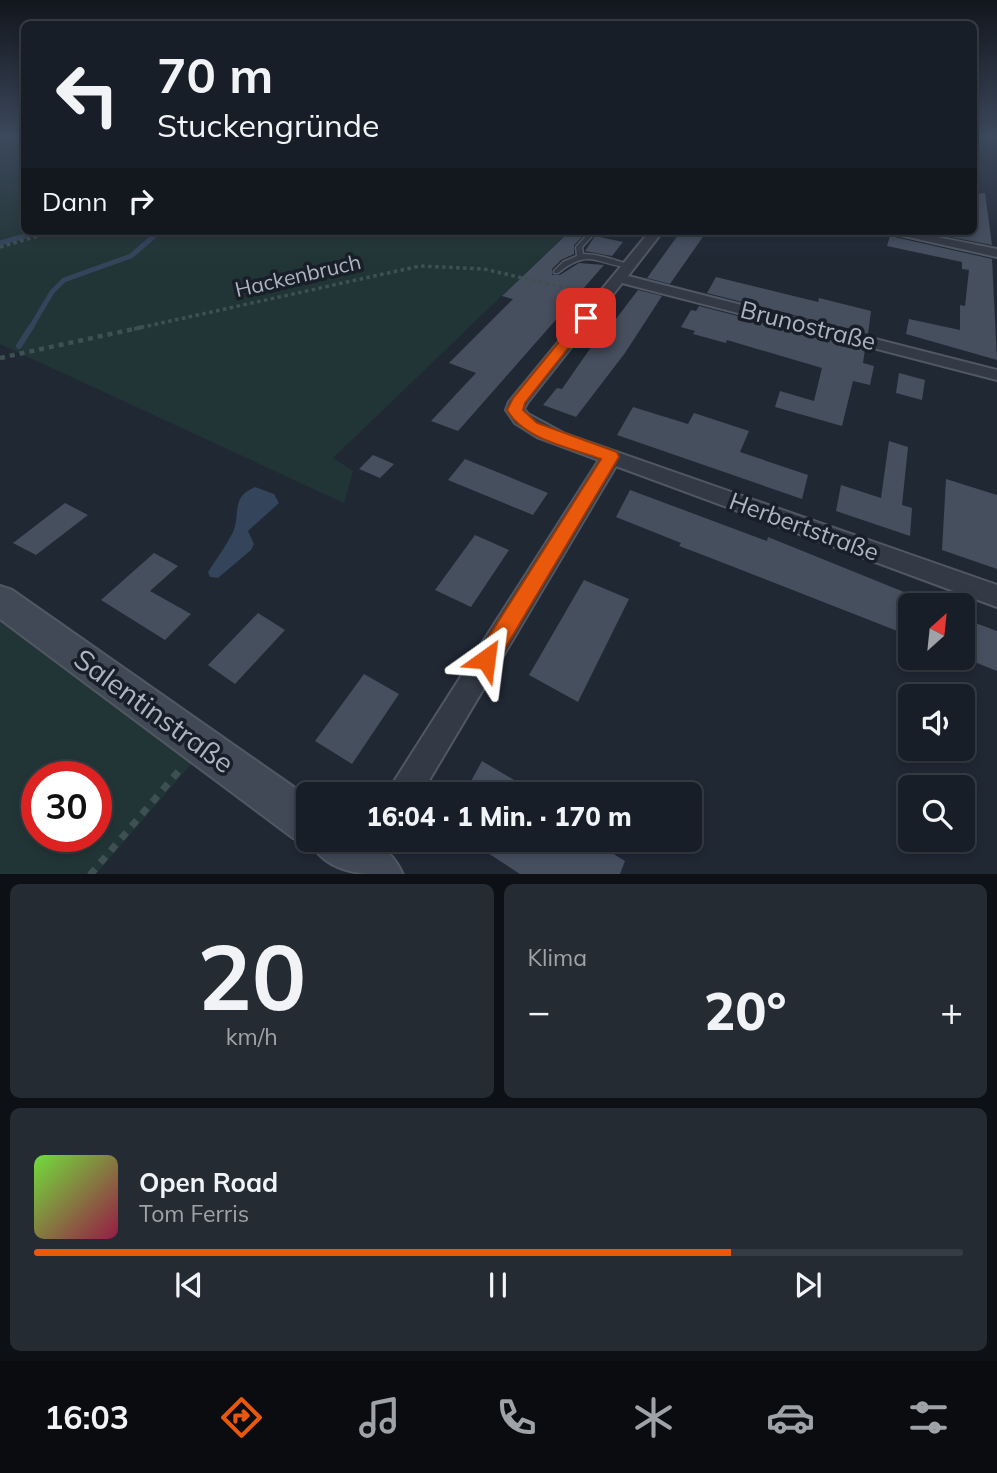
<!DOCTYPE html>
<html lang="de">
<head>
<meta charset="utf-8">
<style>
	:root { --surface:#181e27; --page:#252b33; --text:#f1f3f6; --muted:#9fa2a7; --line:#363c44; --accent:#ea580c }
	body { margin:0; font-family:Mulish,sans-serif; background:var(--page); color:var(--text); height:100vh; display:flex; flex-direction:column; font-size:26px; white-space:nowrap }
	* { box-sizing:border-box; margin:0 }
	p { font-size:23px; color:var(--muted) }
	.icon { flex:none; width:38px; height:38px; fill:none; stroke:currentColor; stroke-width:2; stroke-linecap:round; stroke-linejoin:round }
	.map { position:relative; height:874px; overflow:hidden }
	.details { display:flex; flex-direction:column; gap:10px; padding:10px; background:#0d1015; flex:1 }
	.details>* { flex:none }
	.banner { position:absolute; left:21px; top:21px; width:956px; height:214px; border-radius:10px; box-shadow:0 4px 10px #0003,0 0 0 2px var(--line); background:#181e27; color:var(--text); overflow:hidden }
	.needle { width:46px; rotate:27deg }
	.buttons { position:absolute; left:898px; top:593px; display:grid; gap:14px }
	.buttons a { display:grid; place-items:center; width:77px; height:77px; border-radius:10px; background:var(--surface); box-shadow:0 4px 10px #0003,0 0 0 2px var(--line); font-size:35px }
	.speed { position:absolute; left:21px; top:761px; display:flex; gap:14px; font-size:35px; font-weight:700; text-align:center }
	.speed>* { display:grid; place-content:center; width:91px; height:91px; border-radius:50%; background:var(--surface); box-shadow:0 4px 10px #0003,0 0 0 2px var(--line); line-height:1 }
	.speed .limit { border:10px solid #d22; background:#fff; color:#111 }
	.pin { position:absolute; display:grid; place-items:center; width:60px; height:60px; color:#fff; margin:-30px; border-radius:14px; box-shadow:0 4px 10px #0006 }
	.me { position:absolute; width:77px; margin:-38px; rotate:31deg; stroke-linejoin:round; filter:drop-shadow(0 0 5px #0008) }
	.turn { display:flex; align-items:center; gap:24px; height:147px; padding:0 21px; font-size:32px }
	.turn .icon { width:91px; height:91px; stroke-width:2.5 }
	.turn b { display:block; font-size:49px; line-height:60px }
	.then { display:flex; align-items:center; height:66px; padding:0 21px; background:#0003; gap:14px; font-size:26px }
	.big { font-size:52px; font-weight:800; line-height:1.1 }
	.details .card { flex:1; display:flex; flex-direction:column; justify-content:center; gap:10px; min-width:0; padding:0 24px; border-radius:10px; background:var(--page) }
	.details .dial { align-items:center; gap:0 }
	.dial b { font-size:91px; line-height:1 }
	.song { display:flex; align-items:center; gap:21px }
	.cover { width:84px; height:84px; border-radius:10px; background:linear-gradient(135deg,hsl(100 70% 55%),hsl(340 70% 35%)) }
	.played { height:7px; border-radius:4px; background:linear-gradient(90deg,var(--accent) 75%,var(--line) 75%) }
	.keys { display:flex; justify-content:space-around; direction:ltr }
	.heat { display:flex; justify-content:space-between; align-items:center; font-size:38px; direction:ltr }
	.details .tiles { flex:1; display:grid; gap:10px; grid-template-columns:1fr 1fr }
	.card:last-child { grid-column:span 2 }
	.trip { position:absolute; left:296px; top:782px; width:406px; height:70px; border-radius:10px; background:var(--surface); box-shadow:0 4px 10px #0003,0 0 0 2px var(--line); font-weight:800; line-height:70px; text-align:center }
	.tabs { display:flex; height:112px; justify-content:space-around; align-items:center; background:#0a0c10; color:var(--muted) }
	.tabs .icon { width:49px; height:49px }
	.tabs .selected { color:var(--accent) }
	.tabs b { font-size:32px; color:var(--text) }
	.map>svg:first-child { display:block }
	.green { fill:#223536; fill-rule:evenodd }
	.water { fill:#34445b }
	.lines { fill:none; stroke-linecap:round; stroke-linejoin:round }
	.stream-far1 { stroke:#34445b; stroke-width:5 }
	.stream { stroke:#34445b; stroke-width:6 }
	.building { fill:#464f5e }
	.lane-casing { stroke:#505863; stroke-width:3 }
	.street-casing { stroke:#505863; stroke-width:4 }
	.secondary-casing { stroke:#505863; stroke-width:4 }
	.path-far2 { stroke:#3f5052; stroke-width:3.5; stroke-dasharray:3.5 3.5; stroke-linecap:butt }
	.path-far1 { stroke:#3f5052; stroke-width:4.5; stroke-dasharray:5 5; stroke-linecap:butt }
	.path { stroke:#3f5052; stroke-width:7; stroke-dasharray:8 8; stroke-linecap:butt }
	.lane { fill:#333a45; fill-rule:evenodd }
	.street { fill:#333a45; fill-rule:evenodd }
	.secondary { fill:#414957; fill-rule:evenodd }
	.route { fill:#ea580c; stroke:#983908; stroke-width:2 }
	.labels { text-anchor:middle; stroke-width:7; stroke-linejoin:round; paint-order:stroke }
	.far-street-label { font-size:21px; fill:#adb5c2; stroke:#191f29 }
	.street-label { font-size:24px; fill:#adb5c2; stroke:#191f29 }
	.near-street-label { font-size:28px; fill:#adb5c2; stroke:#191f29 }
</style>
</head>
<body>
<div class="map">
<svg width="997" height="875" viewBox="0 0 997 875">
	<rect width="100%" height="100%" fill="#202834"/>
	<path class="green" d="M 0,136 L 24,136 L 24,231 L 569,231 L 333,458 L 353,471 L 344,503 L 0,344 Z
		M 0,617 L 194,761 L 96,874 L 0,874 ZM 37,777 L 96,777 L 96,836 L 37,836 Z"/>
	<path class="water" d="M 255,487 L 274,494 L 279,503 L 248,531 L 254,544 L 251,550 L 218,578 L 210,577 L 208,572 C 216,560 225,547 232,534 C 242,514 229,498 255,487 Z"/>
	<g class="lines">
		<path class="stream-far1" d="M 0,243 L 42,231
			M 30,329 L 52,292 L 64,280 L 131,256 L 160,231"/>
		<path class="stream" d="M 19,346 L 31,327"/>
	</g>
	<path class="building" d="M 985,193 L 992,245 L 920,231 L 973,231 L 973,194 Z
		M 570,231 L 585,234 L 574,245 L 574,254 L 561,260 L 552,269 L 552,275 L 560,275 L 579,263 L 604,265 L 458,431 L 431,421 L 476,373 L 449,363 L 513,299 L 502,296 Z
		M 681,231 L 707,231 L 670,284 L 647,278 Z
		M 595,236 L 623,242 L 612,256 L 585,251 Z
		M 890,236 L 992,259 L 997,360 L 906,334 L 909,319 L 960,330 L 960,305 L 965,306 L 969,270 L 962,269 L 962,262 L 887,246 Z
		M 716,277 L 818,302 L 819,298 L 871,311 L 868,334 L 707,293 Z
		M 638,290 L 662,296 L 625,353 L 576,417 L 543,405 L 557,388 L 562,389 L 605,327 L 609,328 Z
		M 699,306 L 865,349 L 863,363 L 874,366 L 870,385 L 853,381 L 842,426 L 775,407 L 780,391 L 814,401 L 822,368 L 727,340 L 726,343 L 693,334 L 695,331 L 681,327 L 691,310 L 696,311 Z
		M 899,373 L 925,380 L 922,400 L 896,393 Z
		M 633,407 L 688,424 L 694,413 L 749,431 L 740,452 L 808,475 L 802,499 L 617,435 Z
		M 889,441 L 908,447 L 902,505 L 912,508 L 910,536 L 836,511 L 841,485 L 881,498 Z
		M 373,455 L 394,464 L 380,478 L 359,469 Z
		M 465,459 L 502,474 L 548,493 L 533,515 L 448,480 Z
		M 946,479 L 997,495 L 997,569 L 942,550 Z
		M 630,490 L 767,541 L 768,537 L 909,594 L 905,634 L 703,555 L 679,546 L 681,543 L 616,517 Z
		M 65,503 L 88,515 L 36,555 L 13,543 Z
		M 475,535 L 509,550 L 471,607 L 435,590 Z
		M 154,553 L 178,566 L 150,591 L 191,614 L 165,640 L 101,600 Z
		M 584,580 L 629,599 L 578,702 L 529,675 Z
		M 258,613 L 285,630 L 235,684 L 208,665 Z
		M 962,618 L 997,631 L 997,671 L 962,657 Z
		M 364,674 L 399,694 L 352,764 L 315,741 Z
		M 482,761 L 509,777 L 538,794 L 464,794 Z
		M 468,840 L 591,840 L 625,861 L 620,874 L 520,874 Z"/>
	<g class="lines">
		<g class="lane-casing">
			<path id="lane" d="M 587,235 L 592,236 L 582,247 L 583,254 C 599,254 615,260 630,265 L 630,267 C 597,266 591,246 558,273 L 554,273 L 554,271 L 563,262 L 577,256 L 576,247 Z"/>
		</g>
		<g class="street-casing">
			<path id="street" d="M 650,231 L 663,231 L 628,276 L 997,370 L 997,380 L 622,283 L 527,403 L 524,409 L 528,414 L 565,434 L 997,585 L 997,607 L 616,466 L 421,794 L 389,794 L 393,783 L 599,460 L 537,437 L 515,423 L 506,410 L 509,402 Z
				M 882,231 L 907,231 L 997,249 L 997,257 Z"/>
		</g>
		<g class="secondary-casing">
			<path id="secondary" d="M 0,586 L 12,590 L 308,797 L 308,840 C 347,840 385,831 403,875 C 367,875 328,875 311,843 L 293,838 L 0,619 Z"/>
		</g>
		<path class="path-far2" d="M 0,247 L 55,231
			M 134,329 L 420,266 L 484,269 L 587,293"/>
		<path class="path-far1" d="M 0,358 L 143,327"/>
		<path class="path" d="M 90,875 L 183,766"/>
		<use href="#lane" class="lane"/>
		<use href="#street" class="street"/>
		<use href="#secondary" class="secondary"/>
	</g>
	<linearGradient id="sky" x2="0" y2="1"><stop stop-color="#12161d"/><stop offset="0.53" stop-color="#3c485c"/><stop offset="1" stop-color="#3c485c" stop-opacity="0"/></linearGradient>
	<rect width="997" height="258" fill="url(#sky)"/>
	<path class="route" d="M 581,315 L 592,318 L 525,403 L 523,410 L 537,423 L 617,452 L 619,457 L 494,667 L 486,670 L 479,667 L 476,659 L 479,652 L 601,459 C 571,448 523,439 507,410 L 513,398 Z"/>
	<g class="labels">
		<g class="far-street-label">
			<text transform="translate(298 276) rotate(-13)" y="7">Hackenbruch</text>
		</g>
		<g class="street-label">
			<text transform="translate(808 326) rotate(14)" y="8">Brunostraße</text>
			<text transform="translate(804 527) rotate(20)" y="8">Herbertstraße</text>
		</g>
		<g class="near-street-label">
			<text transform="translate(154 711) rotate(36)" y="10">Salentinstraße</text>
		</g>
	</g>
</svg>
<div class="buttons">
<a><svg class="needle" viewBox="-14 -14 28 28"><path d="M0-13l5 13h-10z" fill="#e53935"/><path d="M0 13l5-13h-10z" fill="#9fa2a7"/></svg></a>
<a><svg class="icon" aria-label="sound" viewBox="0 0 24 24"><path d="M4 9h4l5-4v14l-5-4H4zM17 9q2 3 0 6"/></svg></a>
<a><svg class="icon" aria-label="search" viewBox="0 0 24 24"><circle cx="10" cy="10" r="6"/><path d="M15 15l6 6"/></svg></a>
</div>
<div class="speed"><div class="limit">30</div></div>
<div class="pin" style="left:586px;top:318px;background:#d93025"><svg class="icon" aria-label="arrive" viewBox="0 0 24 24"><path d="M6 21V4h12l-3 4 3 4H6"/></svg></div>
<svg class="me" style="left:486px;top:659px" viewBox="-20 -20 40 40"><path d="M0-17L14 15 0 8-14 15z" fill="#ea580c" stroke="#fff" stroke-width="4"/></svg>
<div class="trip">16:04 · 1 Min. · 170 m</div>
<div class="banner">
<div class="turn"><svg class="icon" aria-label="left" viewBox="0 0 24 24"><path d="M17 20v-9H6M10 6l-5 5 5 5"/></svg><div><b>70 m</b>Stuckengründe</div></div>
<div class="then">Dann<svg class="icon" aria-label="right" viewBox="0 0 24 24"><path d="M7 20v-9h11M14 6l5 5-5 5"/></svg></div>
</div>
</div>
<section class="details">
<div class="tiles">
<div class="card dial"><b>20</b><p>km/h</p></div>
<div class="card"><p>Klima</p>
<div class="heat"><a>−</a><b class="big">20°</b><a>+</a></div>
</div>
<div class="card">
<div class="song"><i class="cover"></i><div><b>Open Road</b><p>Tom Ferris</p></div></div>
<div class="played"></div>
<div class="keys"><svg class="icon" aria-label="previous" viewBox="0 0 24 24"><path d="M18 5L8 12l10 7zM5 5v14"/></svg><svg class="icon" aria-label="pause" viewBox="0 0 24 24"><path d="M8 5v14M16 5v14"/></svg><svg class="icon" aria-label="next" viewBox="0 0 24 24"><path d="M6 5l10 7-10 7zM19 5v14"/></svg></div>
</div>
</div>
</section>
<nav class="tabs">
<b>16:03</b>
<svg class="icon selected" aria-label="directions" viewBox="0 0 24 24"><path d="M12 3l9 9-9 9-9-9zM9 14v-3h6M13 9l2 2-2 2"/></svg>
<svg class="icon" aria-label="music" viewBox="0 0 24 24"><path d="M9 18V5l10-2v13"/><circle cx="6" cy="18" r="3"/><circle cx="16" cy="16" r="3"/></svg>
<svg class="icon" aria-label="phone" viewBox="0 0 24 24"><path d="M5 4h4l2 5-3 2q2 4 5 5l2-3 5 2v4C11 20 4 13 5 4z"/></svg>
<svg class="icon" aria-label="climate" viewBox="0 0 24 24"><path d="M12 3v18M4 7l16 10M4 17L20 7"/></svg>
<svg class="icon" aria-label="car" viewBox="0 0 24 24"><path d="M5 17H2v-5l4-1 3-4h7l3 4 3 1v5h-3M9 17h6M6 11h13"/><circle cx="7" cy="17" r="2"/><circle cx="17" cy="17" r="2"/></svg>
<svg class="icon" aria-label="filters" viewBox="0 0 24 24"><path d="M4 7h16M4 17h16"/><circle cx="9" cy="7" r="2"/><circle cx="15" cy="17" r="2"/></svg>
</nav>
</body>
</html>
